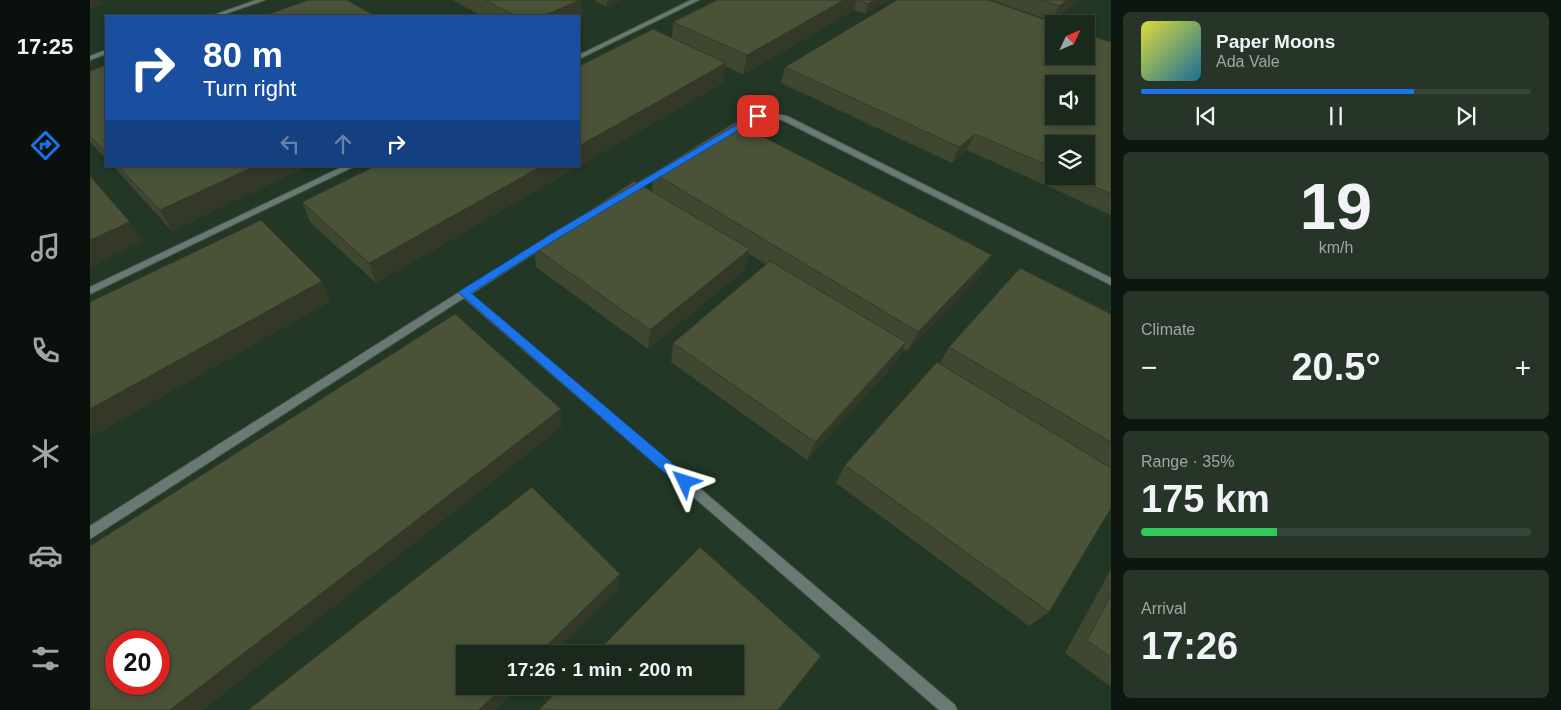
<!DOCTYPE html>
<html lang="en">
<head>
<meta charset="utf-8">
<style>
	:root { --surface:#1a291c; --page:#273529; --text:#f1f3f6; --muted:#9fa6a3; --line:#38453b; --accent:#1a73e8 }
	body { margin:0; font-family:Helvetica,sans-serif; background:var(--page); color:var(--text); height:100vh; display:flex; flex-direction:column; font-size:19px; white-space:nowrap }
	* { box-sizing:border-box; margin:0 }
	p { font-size:16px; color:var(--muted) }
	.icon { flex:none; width:28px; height:28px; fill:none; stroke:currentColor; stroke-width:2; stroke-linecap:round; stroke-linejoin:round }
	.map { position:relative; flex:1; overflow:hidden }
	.side { display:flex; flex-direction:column; gap:12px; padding:12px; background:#0e170f; width:450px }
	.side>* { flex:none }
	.banner { position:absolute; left:15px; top:15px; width:475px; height:152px; border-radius:0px; box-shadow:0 2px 8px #0003,0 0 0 1px var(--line); background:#1a4fa0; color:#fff; overflow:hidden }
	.needle { width:32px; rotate:46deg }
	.tools { position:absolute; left:955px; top:15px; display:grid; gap:10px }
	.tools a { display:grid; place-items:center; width:50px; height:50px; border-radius:0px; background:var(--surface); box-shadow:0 2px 8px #0003,0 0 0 1px var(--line); font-size:25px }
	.speed { position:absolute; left:15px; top:630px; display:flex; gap:10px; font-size:25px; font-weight:700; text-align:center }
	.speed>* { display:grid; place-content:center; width:65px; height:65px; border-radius:50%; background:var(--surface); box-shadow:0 2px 8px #0003,0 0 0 1px var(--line); line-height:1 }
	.speed .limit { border:8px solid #d22; background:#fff; color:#111 }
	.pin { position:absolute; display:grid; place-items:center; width:42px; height:42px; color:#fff; margin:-21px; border-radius:10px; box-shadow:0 2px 8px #0006 }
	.me { position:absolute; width:55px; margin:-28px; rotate:311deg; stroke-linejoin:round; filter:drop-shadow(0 0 4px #0008) }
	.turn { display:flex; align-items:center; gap:18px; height:105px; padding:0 15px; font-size:22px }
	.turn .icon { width:65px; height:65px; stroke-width:2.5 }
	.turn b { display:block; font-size:35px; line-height:42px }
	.lanes { display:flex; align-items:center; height:48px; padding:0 15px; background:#0003; justify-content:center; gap:25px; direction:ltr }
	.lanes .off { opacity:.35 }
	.big { font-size:38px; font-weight:800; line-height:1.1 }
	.side .tile { flex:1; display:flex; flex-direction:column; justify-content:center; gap:8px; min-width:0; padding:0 18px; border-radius:8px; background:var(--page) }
	.side .dial { align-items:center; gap:0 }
	.dial b { font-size:65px; line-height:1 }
	.song { display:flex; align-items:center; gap:15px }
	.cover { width:60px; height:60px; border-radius:8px; background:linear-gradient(135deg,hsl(60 70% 55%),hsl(200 70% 35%)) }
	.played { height:5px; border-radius:2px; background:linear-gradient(90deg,var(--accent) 70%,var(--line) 70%) }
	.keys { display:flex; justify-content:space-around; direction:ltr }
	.heat { display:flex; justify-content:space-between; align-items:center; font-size:28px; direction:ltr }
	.charge { height:8px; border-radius:4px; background:linear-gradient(90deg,#34c759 35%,var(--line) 0) }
	.trip { position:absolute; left:366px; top:645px; width:288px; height:50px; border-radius:0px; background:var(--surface); box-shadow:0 2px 8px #0003,0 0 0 1px var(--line); font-weight:800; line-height:50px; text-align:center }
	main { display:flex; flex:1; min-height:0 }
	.tab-bar { display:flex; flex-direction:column; width:90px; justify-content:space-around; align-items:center; background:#0a100b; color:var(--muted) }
	.tab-bar .icon { width:35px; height:35px }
	.tab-bar .current { color:var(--accent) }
	.tab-bar b { font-size:22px; color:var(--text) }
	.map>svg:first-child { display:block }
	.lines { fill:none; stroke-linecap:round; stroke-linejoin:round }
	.lane-casing { stroke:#415544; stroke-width:2 }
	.lane { fill:#6b7974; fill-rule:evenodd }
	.wall { fill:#404730; fill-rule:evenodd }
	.shaded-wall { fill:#343927 }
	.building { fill:#4a5238; stroke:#343927; fill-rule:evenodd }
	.route { fill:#1a73e8; stroke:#114b97 }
</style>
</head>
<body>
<main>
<nav class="tab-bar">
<b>17:25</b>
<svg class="icon current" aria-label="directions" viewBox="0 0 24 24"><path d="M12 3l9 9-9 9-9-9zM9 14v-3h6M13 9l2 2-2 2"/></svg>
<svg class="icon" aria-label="music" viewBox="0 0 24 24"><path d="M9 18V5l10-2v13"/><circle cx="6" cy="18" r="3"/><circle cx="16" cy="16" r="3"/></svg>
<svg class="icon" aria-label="phone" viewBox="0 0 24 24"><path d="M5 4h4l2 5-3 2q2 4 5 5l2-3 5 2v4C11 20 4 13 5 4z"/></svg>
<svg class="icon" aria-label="climate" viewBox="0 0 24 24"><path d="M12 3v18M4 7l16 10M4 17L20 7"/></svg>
<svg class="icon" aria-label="car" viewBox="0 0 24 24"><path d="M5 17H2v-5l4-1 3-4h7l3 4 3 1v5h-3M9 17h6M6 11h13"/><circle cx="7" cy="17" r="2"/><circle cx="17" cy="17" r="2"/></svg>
<svg class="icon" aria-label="filters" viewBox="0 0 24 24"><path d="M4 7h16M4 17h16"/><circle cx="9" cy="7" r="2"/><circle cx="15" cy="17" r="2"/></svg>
</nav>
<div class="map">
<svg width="1021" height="710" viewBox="0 0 1021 710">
	<rect width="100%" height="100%" fill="#223725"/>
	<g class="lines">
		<g class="lane-casing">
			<path id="lane" d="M 166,0 L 175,0 L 129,16 L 121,16 Z
				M 601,0 L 609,0 L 489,59 L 489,55 Z
				M 16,50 L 16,54 L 0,60 L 0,56 Z
				M 672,114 L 686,114 L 697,116 L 1021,278 L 1021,285 L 692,120 L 678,118 L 668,119 L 643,133 L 640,133 L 636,131 L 657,118 Z
				M 254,166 L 265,166 L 0,294 L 0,287 Z
				M 571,169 L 577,169 L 578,171 L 542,193 L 539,194 L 535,191 Z
				M 454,240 L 457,241 L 458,243 L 457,245 L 381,294 L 865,705 L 867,710 L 849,710 L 374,298 L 0,539 L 0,526 L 371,291 Z"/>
		</g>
		<use href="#lane" class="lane"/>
	</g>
	<path class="wall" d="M 362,0 L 492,0 L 492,18 L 489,16 L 392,16 Z
		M 503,0 L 531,0 L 517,7 Z
		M 627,0 L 798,0 L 775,14 L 764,10 L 653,75 L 635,66 L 633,83 L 489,166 L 489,66 L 582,38 L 583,22 Z
		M 902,0 L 990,0 L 961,21 Z
		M 1021,42 L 1021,215 L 877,150 L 862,163 L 691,83 L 695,67 ZM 964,144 L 996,176 L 964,176 Z
		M 16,65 L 16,159 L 0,142 L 0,71 Z
		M 23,166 L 217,166 L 82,231 Z
		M 285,166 L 489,166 L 286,283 L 220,222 L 212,202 Z
		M 563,173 L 891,275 L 817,351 L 813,349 L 806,362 L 717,460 L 581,362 L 583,343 L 676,264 L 659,254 L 655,270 L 558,349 L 446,267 L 444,247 L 562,191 Z
		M 1021,314 L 1021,508 L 959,612 L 939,626 L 746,483 L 755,465 L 849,364 L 859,347 Z
		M 1021,569 L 1021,687 L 975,653 Z"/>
	<path class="shaded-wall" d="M 0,0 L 10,0 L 13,5 L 0,9 Z
		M 490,0 L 492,0 L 492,18 L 489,19 L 489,16 L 453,16 Z
		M 517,0 L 531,0 L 517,7 Z
		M 754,0 L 767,0 L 764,10 L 653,75 L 657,55 Z
		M 784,0 L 798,0 L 775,14 L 778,4 Z
		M 977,0 L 990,0 L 961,21 L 969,6 Z
		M 636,63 L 633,83 L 489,166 L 489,146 Z
		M 885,134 L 877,150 L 862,163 L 869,147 Z
		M 165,166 L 217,166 L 82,231 L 70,210 Z
		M 452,166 L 489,166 L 286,283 L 279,263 Z
		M 40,222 L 53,242 L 0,268 L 0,240 Z
		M 660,249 L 655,270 L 558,349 L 560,330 Z
		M 902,255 L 891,275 L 817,351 L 828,332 Z
		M 232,281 L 241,301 L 0,438 L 0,409 Z
		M 816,342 L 806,362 L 717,460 L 725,442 Z
		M 471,409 L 472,427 L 113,710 L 80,710 Z
		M 530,574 L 529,589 L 463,654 L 448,654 Z
		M 414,686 L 429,686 L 405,710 L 389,710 Z"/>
	<path class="building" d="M 218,0 L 257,0 L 285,16 L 173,16 Z
		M 395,0 L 490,0 L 453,16 L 426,16 Z
		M 627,0 L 754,0 L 657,55 L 583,22 Z
		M 768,0 L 784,0 L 778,4 Z
		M 807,0 L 899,0 L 967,24 L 964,24 L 964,56 L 996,56 L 996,34 L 1021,42 L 1021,194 L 981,176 L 996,176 L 996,144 L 964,144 L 964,168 L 885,134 L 869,147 L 695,67 ZM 964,84 L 996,84 L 996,116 L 964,116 Z
		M 952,0 L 977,0 L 969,6 Z
		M 563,29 L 636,63 L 489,146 L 489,66 Z
		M 16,65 L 16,153 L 0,136 L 0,71 Z
		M 645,122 L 902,255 L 828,332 L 563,173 Z
		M 28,166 L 165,166 L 70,210 Z
		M 285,166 L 452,166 L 279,263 L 212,202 Z
		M 0,176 L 40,222 L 0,240 Z
		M 544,181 L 660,249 L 560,330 L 444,247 Z
		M 171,220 L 232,281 L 0,409 L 0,302 Z
		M 680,261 L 816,342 L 725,442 L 583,343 Z
		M 930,268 L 1021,314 L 1021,442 L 859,347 Z
		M 365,314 L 471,409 L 80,710 L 0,710 L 0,546 ZM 26,641 L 69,641 L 69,684 L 26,684 Z
		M 847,362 L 1021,468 L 1021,508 L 959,612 L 755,465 Z
		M 442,487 L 530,574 L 448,654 L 375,654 L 375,686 L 414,686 L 389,710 L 158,710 Z
		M 610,547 L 731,656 L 688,710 L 449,710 L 472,686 L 645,686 L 645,654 L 505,654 Z
		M 1021,595 L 1021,658 L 997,640 Z"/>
	<path class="route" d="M 665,114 L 672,116 L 473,235 L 381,293 L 600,478 L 602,482 L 600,486 L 595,488 L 590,486 L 368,292 L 466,231 Z"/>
</svg>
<div class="tools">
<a><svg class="needle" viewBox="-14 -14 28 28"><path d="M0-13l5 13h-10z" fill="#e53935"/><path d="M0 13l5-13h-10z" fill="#9fa6a3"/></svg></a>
<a><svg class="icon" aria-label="sound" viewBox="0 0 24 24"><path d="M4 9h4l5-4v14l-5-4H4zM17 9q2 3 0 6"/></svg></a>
<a><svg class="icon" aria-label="layers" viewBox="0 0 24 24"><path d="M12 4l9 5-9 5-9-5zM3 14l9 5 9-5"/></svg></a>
</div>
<div class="speed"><div class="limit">20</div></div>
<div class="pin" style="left:668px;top:116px;background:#d93025"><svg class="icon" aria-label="arrive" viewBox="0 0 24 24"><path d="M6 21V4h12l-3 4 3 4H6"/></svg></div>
<svg class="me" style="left:595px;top:482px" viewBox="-20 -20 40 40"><path d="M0-17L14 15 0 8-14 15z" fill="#1a73e8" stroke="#fff" stroke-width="4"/></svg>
<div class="trip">17:26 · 1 min · 200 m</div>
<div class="banner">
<div class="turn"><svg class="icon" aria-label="right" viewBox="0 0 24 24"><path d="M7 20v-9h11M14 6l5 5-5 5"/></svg><div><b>80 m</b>Turn right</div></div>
<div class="lanes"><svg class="icon off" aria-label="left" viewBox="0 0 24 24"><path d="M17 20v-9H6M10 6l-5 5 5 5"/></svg><svg class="icon off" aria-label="ahead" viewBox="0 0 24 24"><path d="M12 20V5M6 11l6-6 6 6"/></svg><svg class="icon" aria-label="right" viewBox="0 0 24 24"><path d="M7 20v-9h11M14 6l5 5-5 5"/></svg></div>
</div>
</div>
<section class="side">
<div class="tile">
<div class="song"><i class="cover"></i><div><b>Paper Moons</b><p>Ada Vale</p></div></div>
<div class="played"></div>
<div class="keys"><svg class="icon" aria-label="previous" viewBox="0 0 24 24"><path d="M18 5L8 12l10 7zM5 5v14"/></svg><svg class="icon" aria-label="pause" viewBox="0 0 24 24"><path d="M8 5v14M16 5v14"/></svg><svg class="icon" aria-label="next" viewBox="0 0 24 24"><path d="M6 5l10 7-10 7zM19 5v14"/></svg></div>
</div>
<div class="tile dial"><b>19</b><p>km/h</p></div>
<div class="tile"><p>Climate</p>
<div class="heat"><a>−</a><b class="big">20.5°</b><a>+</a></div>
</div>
<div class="tile"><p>Range · 35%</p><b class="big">175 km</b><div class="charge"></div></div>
<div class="tile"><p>Arrival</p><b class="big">17:26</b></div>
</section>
</main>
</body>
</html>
